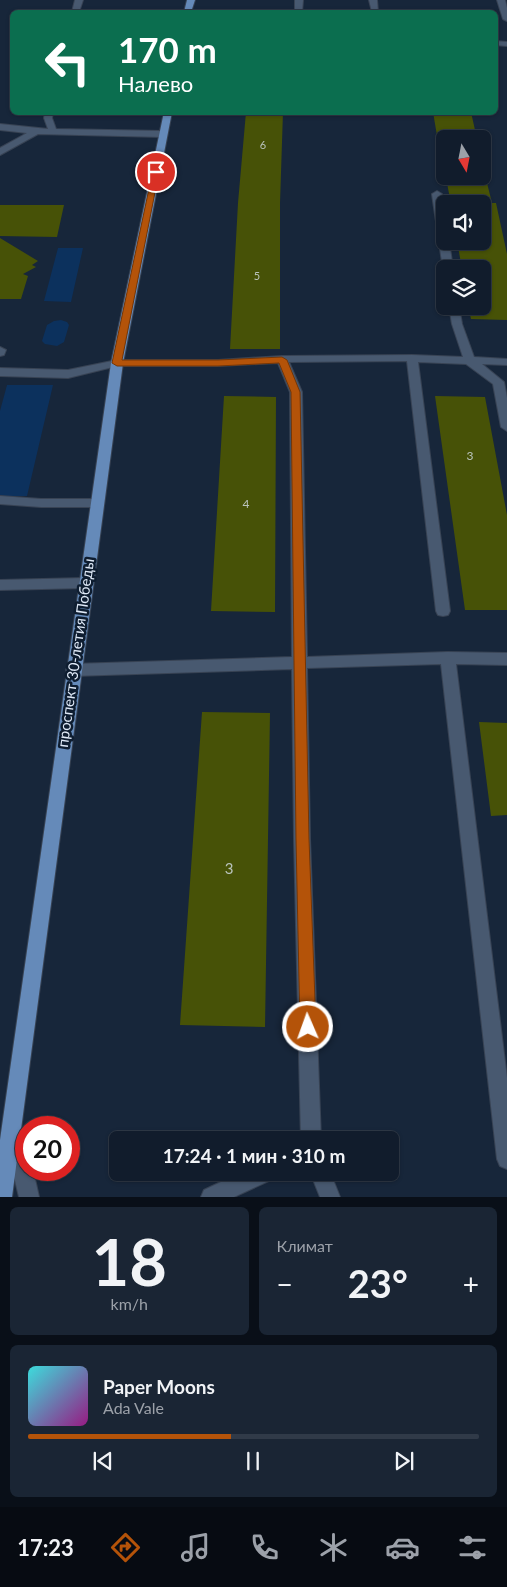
<!DOCTYPE html>
<html lang="ru">
<head>
<meta charset="utf-8">
<style>
	:root { --surface:#111c2c; --page:#1a2534; --text:#f1f3f6; --muted:#9ca1a9; --line:#303a48; --accent:#b45309 }
	body { margin:0; font-family:Lato,sans-serif; background:var(--page); color:var(--text); height:100vh; display:flex; flex-direction:column; font-size:19px; white-space:nowrap }
	* { box-sizing:border-box; margin:0 }
	p { font-size:16px; color:var(--muted) }
	.icon { flex:none; width:28px; height:28px; fill:none; stroke:currentColor; stroke-width:2; stroke-linecap:round; stroke-linejoin:round }
	.map { position:relative; height:1197px; overflow:hidden }
	.drawer { display:flex; flex-direction:column; gap:10px; padding:10px; background:#090f18; flex:1 }
	.drawer>* { flex:none }
	.banner { position:absolute; left:10px; top:10px; width:488px; height:105px; border-radius:8px; box-shadow:0 1px 4px #0004,0 0 0 1px var(--line); background:#0b6e4f; color:#fff; overflow:hidden }
	.needle { width:32px; rotate:170deg }
	.fabs { position:absolute; left:436px; top:130px; display:grid; gap:10px }
	.fabs a { display:grid; place-items:center; width:55px; height:55px; border-radius:8px; background:var(--surface); box-shadow:0 1px 4px #0004,0 0 0 1px var(--line); font-size:25px }
	.speed { position:absolute; left:15px; top:1116px; display:flex; gap:10px; font-size:25px; font-weight:700; text-align:center }
	.speed>* { display:grid; place-content:center; width:65px; height:65px; border-radius:50%; background:var(--surface); box-shadow:0 1px 4px #0004,0 0 0 1px var(--line); line-height:1 }
	.speed .limit { border:8px solid #d22; background:#fff; color:#111 }
	.pin { position:absolute; display:grid; place-items:center; width:42px; height:42px; color:#fff; margin:-21px; border:2px solid #fff; border-radius:50%; box-shadow:0 1px 5px #0007 }
	.me { position:absolute; width:55px; margin:-28px; rotate:358deg; stroke-linejoin:round; filter:drop-shadow(0 0 4px #0008) }
	.turn { display:flex; align-items:center; gap:18px; height:105px; padding:0 25px; font-size:22px }
	.turn .icon { width:65px; height:65px; stroke-width:2.5 }
	.turn b { display:block; font-size:35px; line-height:42px }
	.big { font-size:38px; font-weight:700; line-height:1.1 }
	.drawer .card { flex:1; display:flex; flex-direction:column; justify-content:center; gap:8px; min-width:0; padding:0 18px; border-radius:8px; background:var(--page) }
	.drawer .dial { align-items:center; gap:0 }
	.dial b { font-size:65px; line-height:1 }
	.song { display:flex; align-items:center; gap:15px }
	.cover { width:60px; height:60px; border-radius:8px; background:linear-gradient(135deg,hsl(180 70% 55%),hsl(310 70% 35%)) }
	.played { height:5px; border-radius:2px; background:linear-gradient(90deg,var(--accent) 45%,var(--line) 45%) }
	.keys { display:flex; justify-content:space-around; direction:ltr }
	.heat { display:flex; justify-content:space-between; align-items:center; font-size:28px; direction:ltr }
	.drawer .tiles { flex:1; display:grid; gap:10px; grid-template-columns:1fr 1fr }
	.card:last-child { grid-column:span 2 }
	.trip { position:absolute; left:109px; top:1131px; width:290px; height:50px; border-radius:8px; background:var(--surface); box-shadow:0 1px 4px #0004,0 0 0 1px var(--line); font-weight:700; line-height:50px; text-align:center }
	.dock { display:flex; height:80px; justify-content:space-around; align-items:center; background:#070b12; color:var(--muted) }
	.dock .icon { width:35px; height:35px }
	.dock .on { color:var(--accent) }
	.dock b { font-size:22px; color:var(--text) }
	.map>svg:first-child { display:block }
	.green { fill:#0c315d }
	.building { fill:#475207 }
	.lines { fill:none; stroke-linecap:round; stroke-linejoin:round }
	.service-casing { stroke:#384354; stroke-width:2 }
	.minor-casing { stroke:#384354; stroke-width:2 }
	.primary-casing { stroke:#384354; stroke-width:2 }
	.service { fill:#485970; fill-rule:evenodd }
	.minor { fill:#485970; fill-rule:evenodd }
	.primary { fill:#658ab9; fill-rule:evenodd }
	.route { fill:#b45309; stroke:#753606 }
	.labels { text-anchor:middle; stroke-width:5; stroke-linejoin:round; paint-order:stroke }
	.far-number-label { font-size:11px; fill:#b9c3bb }
	.number-label { font-size:12px; fill:#b9c3bb }
	.street-label { font-size:15px; fill:#dfe9f7; stroke:#0e1d30 }
	.near-number-label { font-size:15px; fill:#b9c3bb }
</style>
</head>
<body>
<div class="map">
<svg width="507" height="1197" viewBox="0 0 507 1197">
	<rect width="100%" height="100%" fill="#17263a"/>
	<path class="green" d="M 58,248 L 83,248 L 71,302 L 44,301 Z
		M 61,320 L 67,322 L 69,325 L 64,342 L 57,346 L 45,344 L 42,341 L 47,325 L 54,321 Z
		M 7,385 L 53,385 L 27,496 L 0,496 L 0,411 Z"/>
	<path class="building" d="M 246,112 L 283,112 L 280,203 L 280,349 L 230,349 L 238,203 Z
		M 433,112 L 471,112 L 477,139 L 445,139 L 445,176 L 482,176 L 482,163 L 492,203 L 496,203 L 507,254 L 507,320 L 471,319 L 468,306 L 482,306 L 482,269 L 462,269 L 457,241 L 482,241 L 482,204 L 451,204 L 447,183 L 445,183 Z
		M 0,205 L 64,205 L 57,237 L 0,236 Z
		M 0,238 L 38,261 L 32,265 L 36,267 L 23,274 L 28,276 L 21,299 L 0,299 Z
		M 224,396 L 276,397 L 275,612 L 211,611 Z
		M 435,396 L 485,397 L 507,515 L 507,610 L 465,610 Z
		M 202,712 L 270,713 L 265,1027 L 180,1025 Z
		M 479,722 L 507,723 L 507,815 L 491,816 Z"/>
	<g class="lines">
		<g class="service-casing">
			<path id="service" d="M 75,0 L 83,0 L 79,12 L 72,12 Z
				M 295,0 L 303,0 L 302,12 L 295,12 Z
				M 369,0 L 377,0 L 378,12 L 372,12 Z
				M 497,0 L 505,0 L 507,8 L 507,21 L 503,19 Z
				M 495,41 L 507,42 L 507,46 L 495,45 Z
				M 45,112 L 53,112 L 52,118 L 56,129 L 163,131 L 167,134 L 163,137 L 38,134 L 0,155 L 0,148 L 27,133 L 0,130 L 0,124 L 48,129 L 44,118 Z
				M 437,191 L 442,194 L 445,216 L 445,241 L 449,241 L 453,269 L 445,269 L 445,271 L 443,269 L 432,194 Z
				M 449,306 L 459,306 L 462,324 L 474,357 L 507,359 L 507,365 L 482,364 L 504,382 L 507,398 L 507,431 L 501,427 L 493,384 L 466,364 L 418,362 L 450,611 L 448,615 L 443,616 L 438,615 L 436,611 L 407,361 L 289,362 L 302,392 L 307,657 L 448,652 L 507,653 L 507,665 L 456,664 L 507,1078 L 507,1169 L 500,1166 L 497,1159 L 441,664 L 307,668 L 310,839 L 321,1140 L 301,1140 L 294,839 L 292,669 L 73,676 L 68,674 L 66,670 L 68,666 L 73,664 L 292,657 L 290,392 L 278,363 L 218,366 L 117,366 L 68,378 L 0,376 L 0,368 L 68,370 L 117,360 L 218,360 L 282,356 L 412,355 L 463,357 L 452,324 Z
				M 0,347 L 6,350 L 4,355 L 0,356 Z
				M 0,496 L 41,499 L 98,499 L 102,500 L 104,503 L 102,506 L 98,507 L 41,507 L 0,504 Z
				M 85,578 L 90,579 L 92,583 L 90,587 L 85,588 L 0,590 L 0,580 Z
				M 242,1172 L 276,1172 L 273,1179 L 234,1197 L 201,1197 L 204,1190 Z
				M 310,1172 L 330,1172 L 340,1197 L 320,1197 Z"/>
		</g>
		<g class="minor-casing">
			<path id="minor" d="M 14,1125 L 21,1128 C 27,1142 26,1155 26,1170 L 33,1170 L 39,1197 L 19,1197 L 4,1135 L 7,1128 Z"/>
		</g>
		<g class="primary-casing">
			<path id="primary" d="M 187,0 L 195,0 L 191,12 L 184,12 Z
				M 164,112 L 172,112 L 123,363 L 12,1197 L 0,1197 L 0,1140 L 111,363 Z"/>
		</g>
		<use href="#service" class="service"/>
		<use href="#minor" class="minor"/>
		<use href="#primary" class="primary"/>
	</g>
	<path class="route" d="M 153,170 L 159,172 L 122,360 L 218,360 L 282,357 L 287,360 L 300,392 L 309,839 L 316,1027 L 313,1033 L 308,1035 L 302,1033 L 300,1027 L 296,839 L 291,392 L 279,363 L 218,366 L 117,366 L 112,363 Z"/>
	<g class="labels">
		<g class="far-number-label">
			<text x="263" y="149">6</text>
			<text x="257" y="280">5</text>
		</g>
		<g class="number-label">
			<text x="470" y="460">3</text>
			<text x="246" y="508">4</text>
		</g>
		<g class="street-label">
			<text transform="translate(76 653) rotate(-82)" y="5">проспект 30-летия Победы</text>
		</g>
		<g class="near-number-label">
			<text x="229" y="874">3</text>
		</g>
	</g>
</svg>
<div class="fabs">
<a><svg class="needle" viewBox="-14 -14 28 28"><path d="M0-13l5 13h-10z" fill="#e53935"/><path d="M0 13l5-13h-10z" fill="#9ca1a9"/></svg></a>
<a><svg class="icon" aria-label="sound" viewBox="0 0 24 24"><path d="M4 9h4l5-4v14l-5-4H4zM17 9q2 3 0 6"/></svg></a>
<a><svg class="icon" aria-label="layers" viewBox="0 0 24 24"><path d="M12 4l9 5-9 5-9-5zM3 14l9 5 9-5"/></svg></a>
</div>
<div class="speed"><div class="limit">20</div></div>
<div class="pin" style="left:156px;top:172px;background:#d93025"><svg class="icon" aria-label="arrive" viewBox="0 0 24 24"><path d="M6 21V4h12l-3 4 3 4H6"/></svg></div>
<svg class="me" style="left:308px;top:1027px" viewBox="-20 -20 40 40"><circle r="17" fill="#b45309" stroke="#fff" stroke-width="3"/><path d="M0-11L8 9 0 5-8 9z" fill="#fff"/></svg>
<div class="trip">17:24 · 1 мин · 310 m</div>
<div class="banner">
<div class="turn"><svg class="icon" aria-label="left" viewBox="0 0 24 24"><path d="M17 20v-9H6M10 6l-5 5 5 5"/></svg><div><b>170 m</b>Налево</div></div>
</div>
</div>
<section class="drawer">
<div class="tiles">
<div class="card dial"><b>18</b><p>km/h</p></div>
<div class="card"><p>Климат</p>
<div class="heat"><a>−</a><b class="big">23°</b><a>+</a></div>
</div>
<div class="card">
<div class="song"><i class="cover"></i><div><b>Paper Moons</b><p>Ada Vale</p></div></div>
<div class="played"></div>
<div class="keys"><svg class="icon" aria-label="previous" viewBox="0 0 24 24"><path d="M18 5L8 12l10 7zM5 5v14"/></svg><svg class="icon" aria-label="pause" viewBox="0 0 24 24"><path d="M8 5v14M16 5v14"/></svg><svg class="icon" aria-label="next" viewBox="0 0 24 24"><path d="M6 5l10 7-10 7zM19 5v14"/></svg></div>
</div>
</div>
</section>
<nav class="dock">
<b>17:23</b>
<svg class="icon on" aria-label="directions" viewBox="0 0 24 24"><path d="M12 3l9 9-9 9-9-9zM9 14v-3h6M13 9l2 2-2 2"/></svg>
<svg class="icon" aria-label="music" viewBox="0 0 24 24"><path d="M9 18V5l10-2v13"/><circle cx="6" cy="18" r="3"/><circle cx="16" cy="16" r="3"/></svg>
<svg class="icon" aria-label="phone" viewBox="0 0 24 24"><path d="M5 4h4l2 5-3 2q2 4 5 5l2-3 5 2v4C11 20 4 13 5 4z"/></svg>
<svg class="icon" aria-label="climate" viewBox="0 0 24 24"><path d="M12 3v18M4 7l16 10M4 17L20 7"/></svg>
<svg class="icon" aria-label="car" viewBox="0 0 24 24"><path d="M5 17H2v-5l4-1 3-4h7l3 4 3 1v5h-3M9 17h6M6 11h13"/><circle cx="7" cy="17" r="2"/><circle cx="17" cy="17" r="2"/></svg>
<svg class="icon" aria-label="filters" viewBox="0 0 24 24"><path d="M4 7h16M4 17h16"/><circle cx="9" cy="7" r="2"/><circle cx="15" cy="17" r="2"/></svg>
</nav>
</body>
</html>
